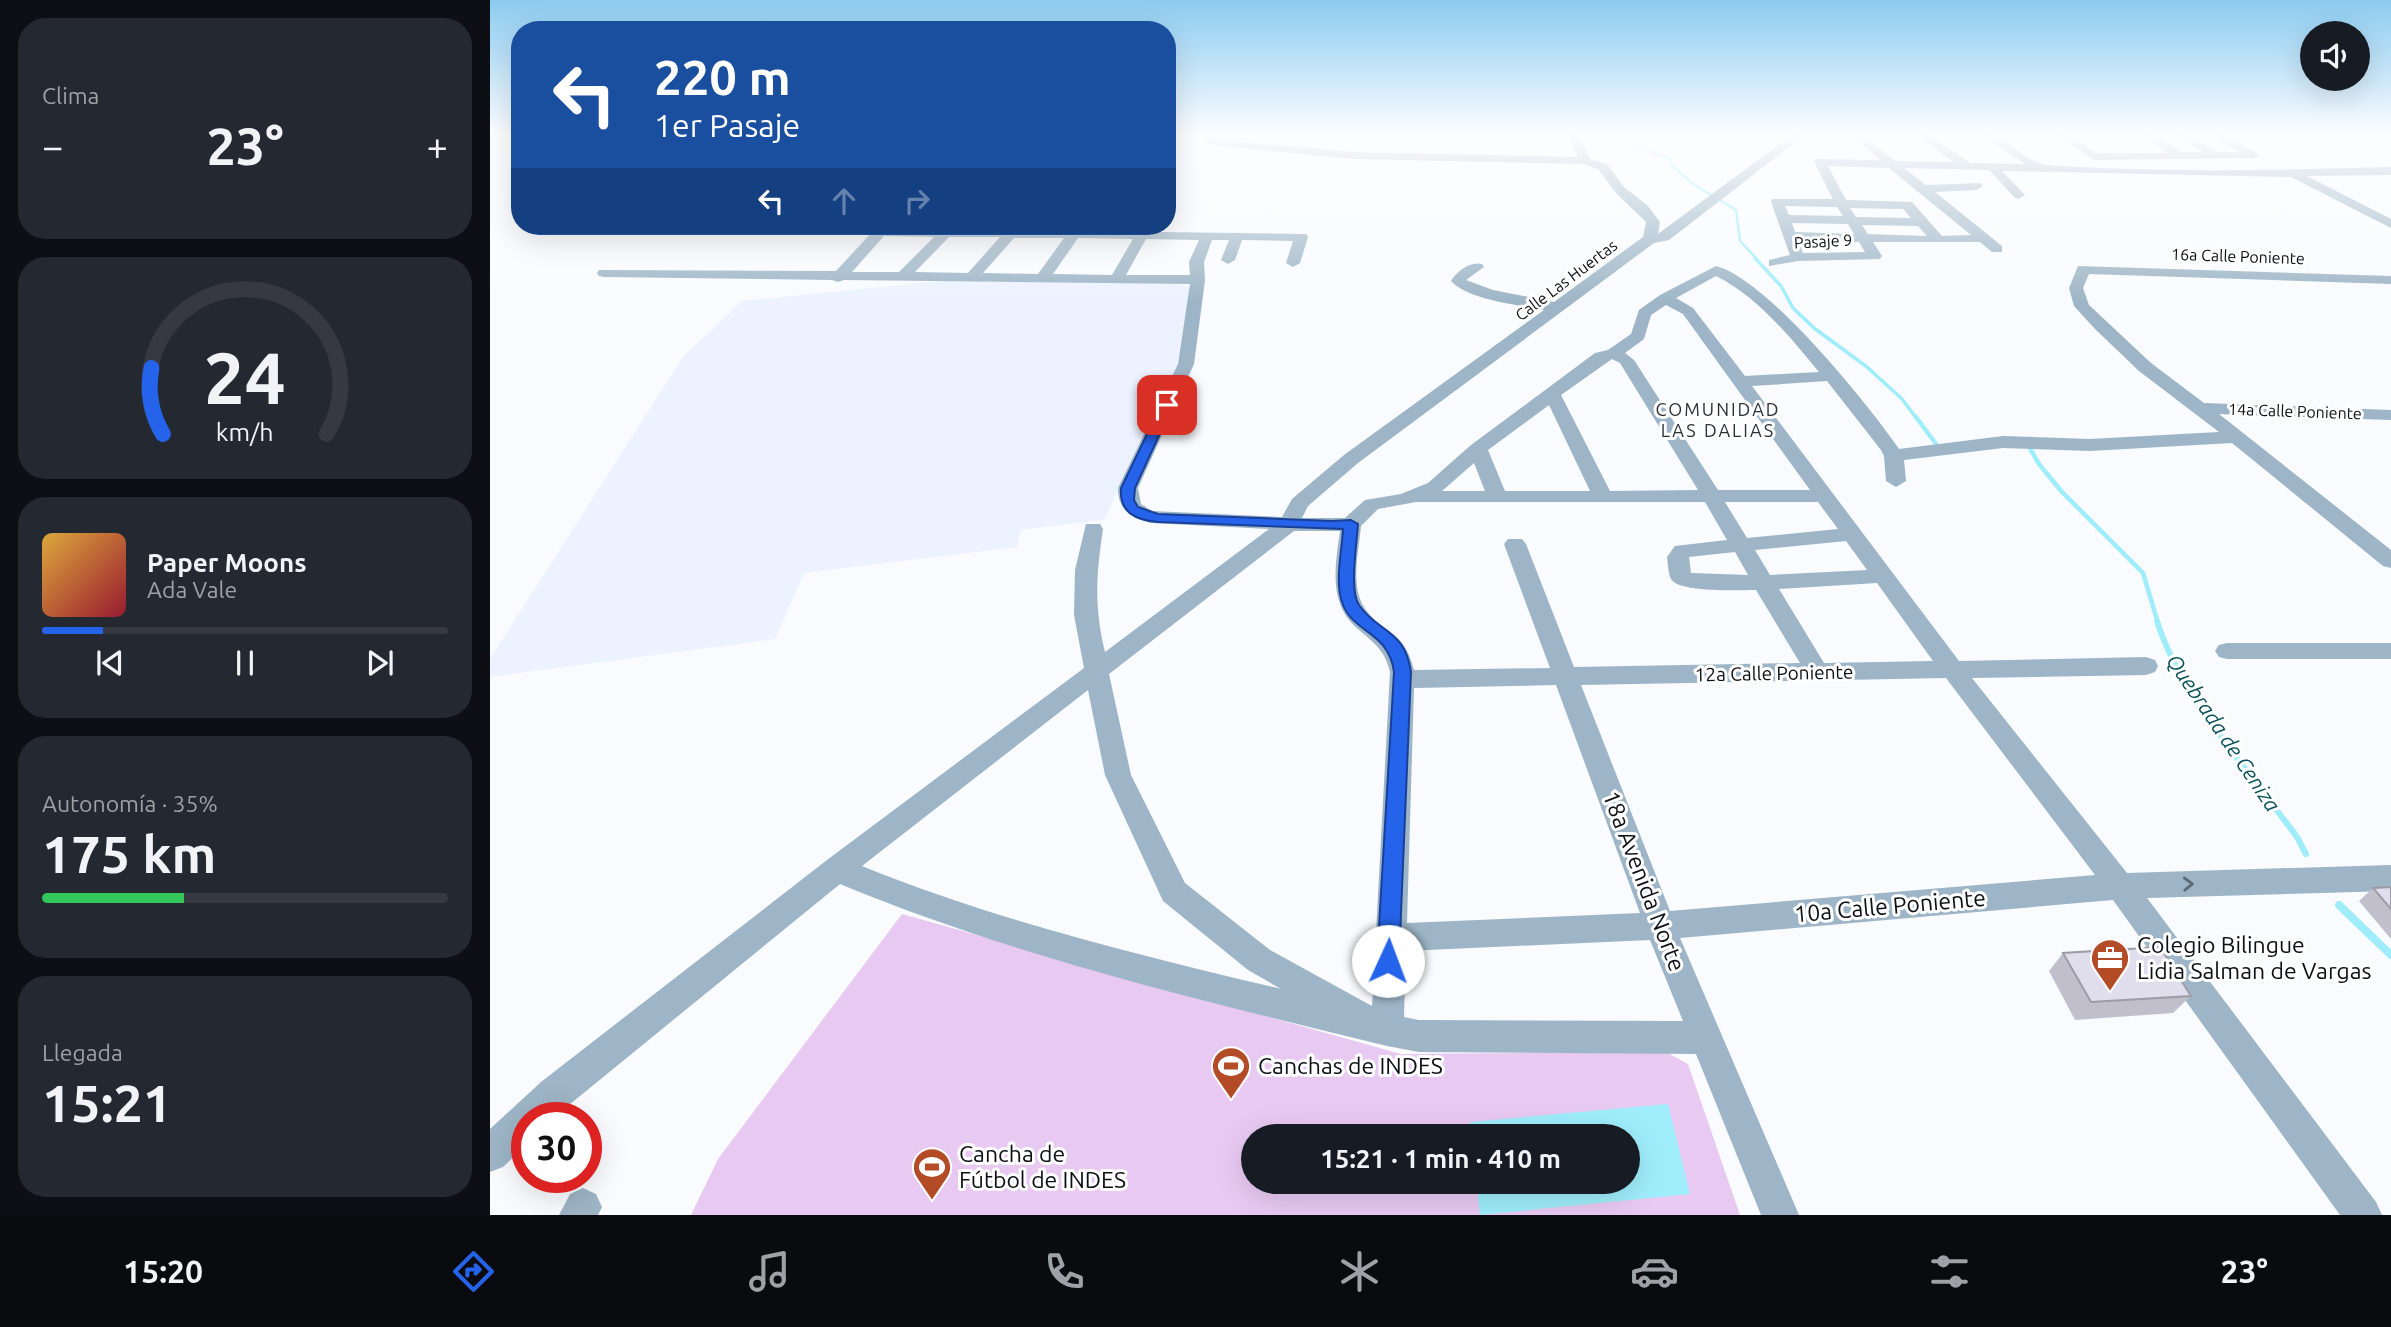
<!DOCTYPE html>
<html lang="es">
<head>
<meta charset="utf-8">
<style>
	:root { --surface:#171b24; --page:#242831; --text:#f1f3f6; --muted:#9ea1a6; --line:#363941; --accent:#2563eb }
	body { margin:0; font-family:Ubuntu,sans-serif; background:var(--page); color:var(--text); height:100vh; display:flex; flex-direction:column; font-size:26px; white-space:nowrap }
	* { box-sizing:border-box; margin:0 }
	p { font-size:23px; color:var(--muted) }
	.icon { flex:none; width:38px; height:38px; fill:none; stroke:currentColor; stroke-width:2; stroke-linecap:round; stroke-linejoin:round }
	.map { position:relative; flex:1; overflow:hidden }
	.details { display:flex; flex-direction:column; gap:18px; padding:18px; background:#0d0f14; width:490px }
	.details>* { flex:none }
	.banner { position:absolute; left:21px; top:21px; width:665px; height:214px; border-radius:28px; box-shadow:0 7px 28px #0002; background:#1a4fa0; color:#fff; overflow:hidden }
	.controls { position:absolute; left:1810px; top:21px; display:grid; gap:14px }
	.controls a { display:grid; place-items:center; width:70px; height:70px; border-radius:50%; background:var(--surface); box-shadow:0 7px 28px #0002; font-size:35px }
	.speed { position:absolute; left:21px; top:1102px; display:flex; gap:14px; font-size:35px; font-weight:700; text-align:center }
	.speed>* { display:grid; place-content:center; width:91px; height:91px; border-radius:50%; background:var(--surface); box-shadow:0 7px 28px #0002; line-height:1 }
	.speed .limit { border:10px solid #d22; background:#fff; color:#111 }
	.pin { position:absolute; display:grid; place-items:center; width:60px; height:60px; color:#fff; margin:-30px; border-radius:14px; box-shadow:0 4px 10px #0006 }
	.me { position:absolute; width:77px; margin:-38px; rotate:2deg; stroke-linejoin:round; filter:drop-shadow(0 0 5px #0008) }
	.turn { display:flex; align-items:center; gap:24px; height:147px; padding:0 28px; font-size:32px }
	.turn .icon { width:91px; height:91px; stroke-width:2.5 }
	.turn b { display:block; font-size:49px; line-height:60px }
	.lanes { display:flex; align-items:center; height:66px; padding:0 28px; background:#0003; justify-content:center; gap:35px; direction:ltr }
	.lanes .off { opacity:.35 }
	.big { font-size:52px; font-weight:700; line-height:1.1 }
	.details .widget { flex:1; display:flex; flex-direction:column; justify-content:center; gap:10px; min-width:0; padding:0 24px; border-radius:28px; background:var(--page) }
	.details .dial { align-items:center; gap:0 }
	.dial svg { height:182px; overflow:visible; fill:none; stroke:var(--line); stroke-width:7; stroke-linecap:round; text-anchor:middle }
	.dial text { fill:var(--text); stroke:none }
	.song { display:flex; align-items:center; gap:21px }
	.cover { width:84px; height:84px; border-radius:10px; background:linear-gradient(135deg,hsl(40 70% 55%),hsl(350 70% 35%)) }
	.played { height:7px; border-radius:4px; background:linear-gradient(90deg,var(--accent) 15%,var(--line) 15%) }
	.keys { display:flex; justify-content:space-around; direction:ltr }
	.heat { display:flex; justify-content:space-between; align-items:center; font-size:38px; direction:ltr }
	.charge { height:10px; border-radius:5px; background:linear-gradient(90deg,#34c759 35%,var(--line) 0) }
	.trip { position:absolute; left:751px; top:1124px; width:399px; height:70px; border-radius:35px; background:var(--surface); box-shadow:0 7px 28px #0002; font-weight:700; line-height:70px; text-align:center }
	.dock { display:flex; height:112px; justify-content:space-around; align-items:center; background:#090b0e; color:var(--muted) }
	.dock .icon { width:49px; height:49px }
	.dock .selected { color:var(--accent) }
	.dock b { font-size:32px; color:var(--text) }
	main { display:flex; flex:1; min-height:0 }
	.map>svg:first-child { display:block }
	.built { fill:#ecf2ff }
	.green { fill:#e8c9f2; fill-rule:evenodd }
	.water { fill:#9fedfb }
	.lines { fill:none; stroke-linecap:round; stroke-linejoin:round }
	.stream-far4 { stroke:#9fedfb; stroke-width:2.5 }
	.stream-far3 { stroke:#9fedfb; stroke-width:3.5 }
	.stream-far2 { stroke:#9fedfb; stroke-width:4.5 }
	.stream-far1 { stroke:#9fedfb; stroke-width:6 }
	.stream { stroke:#9fedfb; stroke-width:8 }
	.minor { fill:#9db5c6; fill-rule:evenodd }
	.wall { fill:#c1bfcc }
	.building { fill:#e0deed; stroke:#9d9ba6; stroke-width:2 }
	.oneway { stroke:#5c6a76 }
	.route { fill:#2563eb; stroke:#184099; stroke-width:2 }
	.labels { text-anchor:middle; stroke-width:6; stroke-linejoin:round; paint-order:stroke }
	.far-street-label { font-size:16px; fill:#0d0f14; stroke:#fff }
	.far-neighbourhood-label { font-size:18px; letter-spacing:2px; fill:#2a303a; stroke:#fff }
	.street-label { font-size:19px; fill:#0d0f14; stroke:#fff }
	.water-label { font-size:21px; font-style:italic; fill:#074f59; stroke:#fff }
	.near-street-label { font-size:23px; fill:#0d0f14; stroke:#fff }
	.near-poi-label { font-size:23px; fill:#0d0f14; stroke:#fff; text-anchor:start }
</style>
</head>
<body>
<main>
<section class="details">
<div class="widget"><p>Clima</p>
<div class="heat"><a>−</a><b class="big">23°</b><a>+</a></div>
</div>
<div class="widget dial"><svg viewBox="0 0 100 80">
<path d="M14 69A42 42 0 1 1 86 69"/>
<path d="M14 69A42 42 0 0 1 9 40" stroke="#2563eb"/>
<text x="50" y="56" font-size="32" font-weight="700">24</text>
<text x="50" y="72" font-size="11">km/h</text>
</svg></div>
<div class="widget">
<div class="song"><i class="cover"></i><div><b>Paper Moons</b><p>Ada Vale</p></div></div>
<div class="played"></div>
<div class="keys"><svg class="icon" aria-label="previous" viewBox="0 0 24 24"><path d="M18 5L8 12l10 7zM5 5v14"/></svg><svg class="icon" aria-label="pause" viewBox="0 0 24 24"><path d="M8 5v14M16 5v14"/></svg><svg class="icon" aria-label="next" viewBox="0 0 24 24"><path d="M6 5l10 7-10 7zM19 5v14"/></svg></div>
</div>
<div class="widget"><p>Autonomía · 35%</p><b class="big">175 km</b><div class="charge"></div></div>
<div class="widget"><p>Llegada</p><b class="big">15:21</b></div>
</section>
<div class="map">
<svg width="1901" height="1215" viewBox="0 0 1901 1215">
	<rect width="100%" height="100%" fill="#f9fbfe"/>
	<path class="built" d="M 451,281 L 682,283 L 701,287 L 686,369 L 614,520 L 530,530 L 527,547 L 314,573 L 285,639 L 0,677 L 0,659 L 193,357 L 252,301 Z"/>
	<path class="green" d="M 412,914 L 911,1054 L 1176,1052 L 1198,1064 L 1250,1215 L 201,1215 L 228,1159 ZM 763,1136 L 1138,1136 L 1138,1181 L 763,1181 Z"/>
	<path class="water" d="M 1178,1104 L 1200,1194 L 990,1215 L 986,1181 L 1138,1181 L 1138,1136 L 982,1136 L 980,1122 Z"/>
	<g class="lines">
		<path class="stream-far4" d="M 1126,134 L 1133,141 L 1181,159 L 1181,164 L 1203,184 L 1246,210 L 1250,241 L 1267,259"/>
		<path class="stream-far3" d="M 1265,258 L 1291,286 L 1303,308 L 1324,328 L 1377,367 L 1412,399 L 1427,419"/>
		<path class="stream-far2" d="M 1426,417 L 1449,448
			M 1538,445 L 1549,464 L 1572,492 L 1653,573 L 1668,623"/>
		<path class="stream-far1" d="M 1667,621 C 1688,691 1763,777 1807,837 L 1816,854"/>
		<path class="stream" d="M 1849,905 L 1901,955"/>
		<path class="minor" d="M 714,134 L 724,134 L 725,138 L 731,140 L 865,152 L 1088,157 L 1077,134 L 1088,134 L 1100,159 L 1117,164 L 1134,187 L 1158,206 L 1170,222 L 1168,234 L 1303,134 L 1316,134 L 1179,240 L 1164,243 L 868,463 L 818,506 L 812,518 L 855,518 L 875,500 L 911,494 L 938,483 L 981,445 L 1105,353 L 1118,350 L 1141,334 L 1149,310 L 1170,295 L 1226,266 C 1277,279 1378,404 1409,449 L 1513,436 L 1600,439 L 1729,432 L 1649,371 L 1605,329 L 1584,306 L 1579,288 L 1588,266 L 1901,276 L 1901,284 L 1599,274 L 1593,288 L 1599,305 L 1661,363 L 1714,403 L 1901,410 L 1901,420 L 1729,414 L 1901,550 L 1901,568 L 1893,566 L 1742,443 L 1600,451 L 1513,448 L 1414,460 L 1416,481 L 1406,487 L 1396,481 L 1394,456 L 1391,450 L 1337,381 L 1262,386 L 1469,661 L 1656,657 L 1665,660 L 1668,666 L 1665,672 L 1656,675 L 1482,678 L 1637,873 L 1901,865 L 1901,891 L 1657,898 L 1886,1202 L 1892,1215 L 1850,1215 L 1623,900 L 1190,938 L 1309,1215 L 1271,1215 L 1206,1054 L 929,1052 L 897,1046 C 713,1001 526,957 350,884 L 63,1118 L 37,1118 L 37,1144 L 13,1167 L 0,1172 L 0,1129 L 51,1082 L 337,860 L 594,668 L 584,615 L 585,570 L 596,524 L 610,524 L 613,529 C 606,576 604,606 615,652 L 779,529 L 661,523 C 641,518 628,510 628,488 L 688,364 L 700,284 L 354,280 L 348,282 L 342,280 L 114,277 L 109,276 L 107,273 L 109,270 L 346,271 L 385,229 L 390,228 L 816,234 L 818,237 L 810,263 L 803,267 L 796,263 L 803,241 L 752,240 L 745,260 L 738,264 L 731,260 L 739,240 L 722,240 L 714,262 L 715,280 L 704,364 L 648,488 L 651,504 L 662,511 L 792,517 L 802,499 L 854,455 L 1054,310 C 1029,305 978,300 961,281 C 967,271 980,261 992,264 L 994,267 L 976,280 L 1003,290 L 1064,302 L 1153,237 L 1156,222 L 1126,193 L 1109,170 L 1094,164 L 865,159 L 729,146 L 716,142 ZM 394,236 L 444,237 L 409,272 L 362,272 ZM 459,237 L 510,237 L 478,273 L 425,272 ZM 524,238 L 574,238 L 548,274 L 493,273 ZM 588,238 L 643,239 L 622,275 L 563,274 ZM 656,239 L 709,240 L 699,262 L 700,275 L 636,275 ZM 1226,276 C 1268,297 1299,336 1329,372 L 1255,376 L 1203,308 L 1186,298 ZM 1176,305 L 1193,314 L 1320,490 L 1228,490 L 1144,360 L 1135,353 L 1154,339 L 1161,315 ZM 1122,359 L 1130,363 L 1208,490 L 1120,491 L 1071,395 ZM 1059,405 L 1100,491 L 1015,491 L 998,450 ZM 984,463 L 995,491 L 952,491 ZM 926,502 L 1215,502 L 1237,540 L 1185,546 L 1177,557 C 1178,563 1178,573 1181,579 C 1189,593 1250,590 1266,590 L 1310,663 L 1084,667 L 1036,544 L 1032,539 L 1018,539 L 1014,544 L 1060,668 L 924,670 C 914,628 891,634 874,607 C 860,585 869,550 871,526 L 888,509 ZM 1235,502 L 1328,502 L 1348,529 L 1257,538 ZM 804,531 L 850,531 C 845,566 838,604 868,629 C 884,643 895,650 900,672 L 882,1006 L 780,950 L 695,883 L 641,775 L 619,674 ZM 1356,541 L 1377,570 L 1280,575 L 1265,550 ZM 1245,552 L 1258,575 L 1201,573 L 1199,557 ZM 1387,583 L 1443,661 L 1334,663 L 1289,589 ZM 1456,678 L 1605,875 L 1180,911 L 1091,685 ZM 1066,685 L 1150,913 L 917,923 L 924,688 ZM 598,690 L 615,775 L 673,901 L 758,970 L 791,989 C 650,955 507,921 372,866 ZM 1160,940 L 1193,1021 L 929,1020 L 914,1017 L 916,951 Z
			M 1360,134 L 1371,134 L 1405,161 L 1464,162 L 1425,134 L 1438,134 L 1480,163 L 1535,164 L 1490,134 C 1517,132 1533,163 1557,165 C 1671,173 1786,170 1901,167 L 1901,175 L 1817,176 L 1901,219 L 1901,228 L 1801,177 L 1512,171 L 1535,195 L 1529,199 L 1525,198 L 1499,170 L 1414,168 L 1436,185 L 1491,183 L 1493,186 L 1487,190 L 1445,192 L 1512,246 L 1512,252 L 1502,252 L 1490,242 L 1383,242 L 1392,256 L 1390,259 L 1308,261 L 1279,266 L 1279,260 L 1300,255 L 1281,202 L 1282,199 L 1343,199 L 1324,162 L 1326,159 L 1390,160 ZM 1338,166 L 1399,168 L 1481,235 L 1452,236 L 1422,202 L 1356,200 ZM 1295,206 L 1347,207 L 1353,216 L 1299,215 ZM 1360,208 L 1413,209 L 1421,218 L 1366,217 ZM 1302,223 L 1358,224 L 1364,234 L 1305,232 ZM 1372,225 L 1428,226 L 1437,236 L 1378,234 ZM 1308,240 L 1369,242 L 1375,252 L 1313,253 Z
			M 1564,134 L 1577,134 L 1607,153 L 1677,153 L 1652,134 L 1664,134 L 1692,152 L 1712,152 L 1682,134 L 1695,134 L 1728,152 L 1750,152 L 1719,134 L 1733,134 L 1770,155 L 1764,158 L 1604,160 Z
			M 1737,643 L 1901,643 L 1901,659 L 1737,659 L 1729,657 L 1725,651 L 1729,645 Z
			M 93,1188 L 106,1194 L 112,1207 L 108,1215 L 69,1215 L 80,1194 Z"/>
	</g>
	<path class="wall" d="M 1901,887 L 1901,939 L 1869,901 L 1883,888 Z
		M 1573,953 L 1701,996 L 1683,1013 L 1585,1020 L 1559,971 Z"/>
	<path class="building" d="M 1901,887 L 1901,909 L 1883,888 Z
		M 1670,947 L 1701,996 L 1601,1002 L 1573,953 Z"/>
	<defs><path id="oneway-chevron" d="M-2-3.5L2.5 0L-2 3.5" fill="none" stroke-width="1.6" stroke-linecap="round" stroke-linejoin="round" transform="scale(1.75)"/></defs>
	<use class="oneway" href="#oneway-chevron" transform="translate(1698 884) rotate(-2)"/>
	<linearGradient id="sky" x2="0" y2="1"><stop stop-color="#8bcbf0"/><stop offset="0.44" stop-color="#fcfdff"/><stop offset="1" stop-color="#fcfdff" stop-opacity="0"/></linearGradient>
	<rect width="1901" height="304" fill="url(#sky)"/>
	<path class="route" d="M 677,402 L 683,405 L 645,488 L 644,500 L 648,507 L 668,514 L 842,521 L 861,520 L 868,524 C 867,542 859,591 869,605 C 888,633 915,629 921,672 L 909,961 L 906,968 L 898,971 L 891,968 L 887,961 L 904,672 C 899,632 864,633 853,605 C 844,583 852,552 853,529 L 668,522 C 646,520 629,513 631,488 L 671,405 Z"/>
	<defs>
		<g id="office-pin" transform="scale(2.0125)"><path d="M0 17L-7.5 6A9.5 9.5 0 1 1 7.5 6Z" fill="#b24b26" stroke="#fff"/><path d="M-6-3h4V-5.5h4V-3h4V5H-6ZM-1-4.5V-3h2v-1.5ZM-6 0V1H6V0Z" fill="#fff"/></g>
		<g id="stadium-pin" transform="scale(2.0125)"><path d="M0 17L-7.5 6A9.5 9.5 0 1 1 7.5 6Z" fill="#b24b26" stroke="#fff"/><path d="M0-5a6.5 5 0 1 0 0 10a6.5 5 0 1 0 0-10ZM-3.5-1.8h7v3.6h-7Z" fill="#fff"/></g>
	</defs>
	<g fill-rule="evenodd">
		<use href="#office-pin" x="1620" y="958"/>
		<use href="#stadium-pin" x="741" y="1066"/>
		<use href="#stadium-pin" x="442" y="1167"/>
	</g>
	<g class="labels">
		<g class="far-street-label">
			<text transform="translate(1333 241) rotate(-3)" y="6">Pasaje 9</text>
			<text transform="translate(1748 256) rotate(2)" y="6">16a Calle Poniente</text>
			<text transform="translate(1076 280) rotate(-37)" y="6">Calle Las Huertas</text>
			<text transform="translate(1805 411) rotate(2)" y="6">14a Calle Poniente</text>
		</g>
		<g class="far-neighbourhood-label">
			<text x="1228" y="416">COMUNIDAD<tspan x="1228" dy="21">LAS DALIAS</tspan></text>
		</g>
		<g class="street-label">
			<text transform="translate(1284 673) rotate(-1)" y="7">12a Calle Poniente</text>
		</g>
		<g class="water-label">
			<text transform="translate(1733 733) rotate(56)" y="7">Quebrada de Ceniza</text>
		</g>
		<g class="near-street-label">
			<text transform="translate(1154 881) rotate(69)" y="8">18a Avenida Norte</text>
			<text transform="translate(1400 906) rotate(-5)" y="8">10a Calle Poniente</text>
		</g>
		<g class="near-poi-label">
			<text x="1647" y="953">Colegio Bilingue<tspan x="1647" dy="26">Lidia Salman de Vargas</tspan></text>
			<text x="768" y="1074">Canchas de INDES</text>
			<text x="469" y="1162">Cancha de<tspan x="469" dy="26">Fútbol de INDES</tspan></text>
		</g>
	</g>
</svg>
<div class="controls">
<a><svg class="icon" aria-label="sound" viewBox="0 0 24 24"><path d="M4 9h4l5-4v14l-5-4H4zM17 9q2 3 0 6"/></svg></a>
</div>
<div class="speed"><div class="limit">30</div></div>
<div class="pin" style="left:677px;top:405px;background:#d93025"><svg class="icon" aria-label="arrive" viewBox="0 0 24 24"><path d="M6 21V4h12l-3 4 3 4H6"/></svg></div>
<svg class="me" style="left:898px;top:961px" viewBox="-20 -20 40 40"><circle r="19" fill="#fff"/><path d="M0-13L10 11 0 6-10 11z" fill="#2563eb"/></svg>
<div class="trip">15:21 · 1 min · 410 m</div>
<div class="banner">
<div class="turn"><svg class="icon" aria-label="left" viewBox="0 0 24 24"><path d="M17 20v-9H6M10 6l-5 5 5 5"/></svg><div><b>220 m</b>1er Pasaje</div></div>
<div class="lanes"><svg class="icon" aria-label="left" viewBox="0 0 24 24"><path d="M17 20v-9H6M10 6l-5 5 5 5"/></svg><svg class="icon off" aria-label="ahead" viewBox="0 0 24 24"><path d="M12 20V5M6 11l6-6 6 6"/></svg><svg class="icon off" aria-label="right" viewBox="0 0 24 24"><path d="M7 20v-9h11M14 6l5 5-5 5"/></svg></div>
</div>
</div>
</main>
<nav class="dock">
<b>15:20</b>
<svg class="icon selected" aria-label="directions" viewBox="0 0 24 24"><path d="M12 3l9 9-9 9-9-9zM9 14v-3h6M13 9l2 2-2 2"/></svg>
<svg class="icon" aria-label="music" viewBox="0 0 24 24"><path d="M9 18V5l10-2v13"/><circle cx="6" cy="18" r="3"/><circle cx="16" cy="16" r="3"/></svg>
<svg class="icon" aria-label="phone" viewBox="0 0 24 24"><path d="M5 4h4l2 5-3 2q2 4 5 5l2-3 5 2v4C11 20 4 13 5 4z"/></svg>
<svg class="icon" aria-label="climate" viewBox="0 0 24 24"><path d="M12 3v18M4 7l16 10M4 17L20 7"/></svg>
<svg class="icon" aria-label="car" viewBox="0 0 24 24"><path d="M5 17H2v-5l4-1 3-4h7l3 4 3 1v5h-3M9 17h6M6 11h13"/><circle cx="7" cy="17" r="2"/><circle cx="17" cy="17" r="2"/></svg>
<svg class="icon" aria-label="filters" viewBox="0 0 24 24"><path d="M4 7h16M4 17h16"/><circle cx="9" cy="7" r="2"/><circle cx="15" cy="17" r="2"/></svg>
<b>23°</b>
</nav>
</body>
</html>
